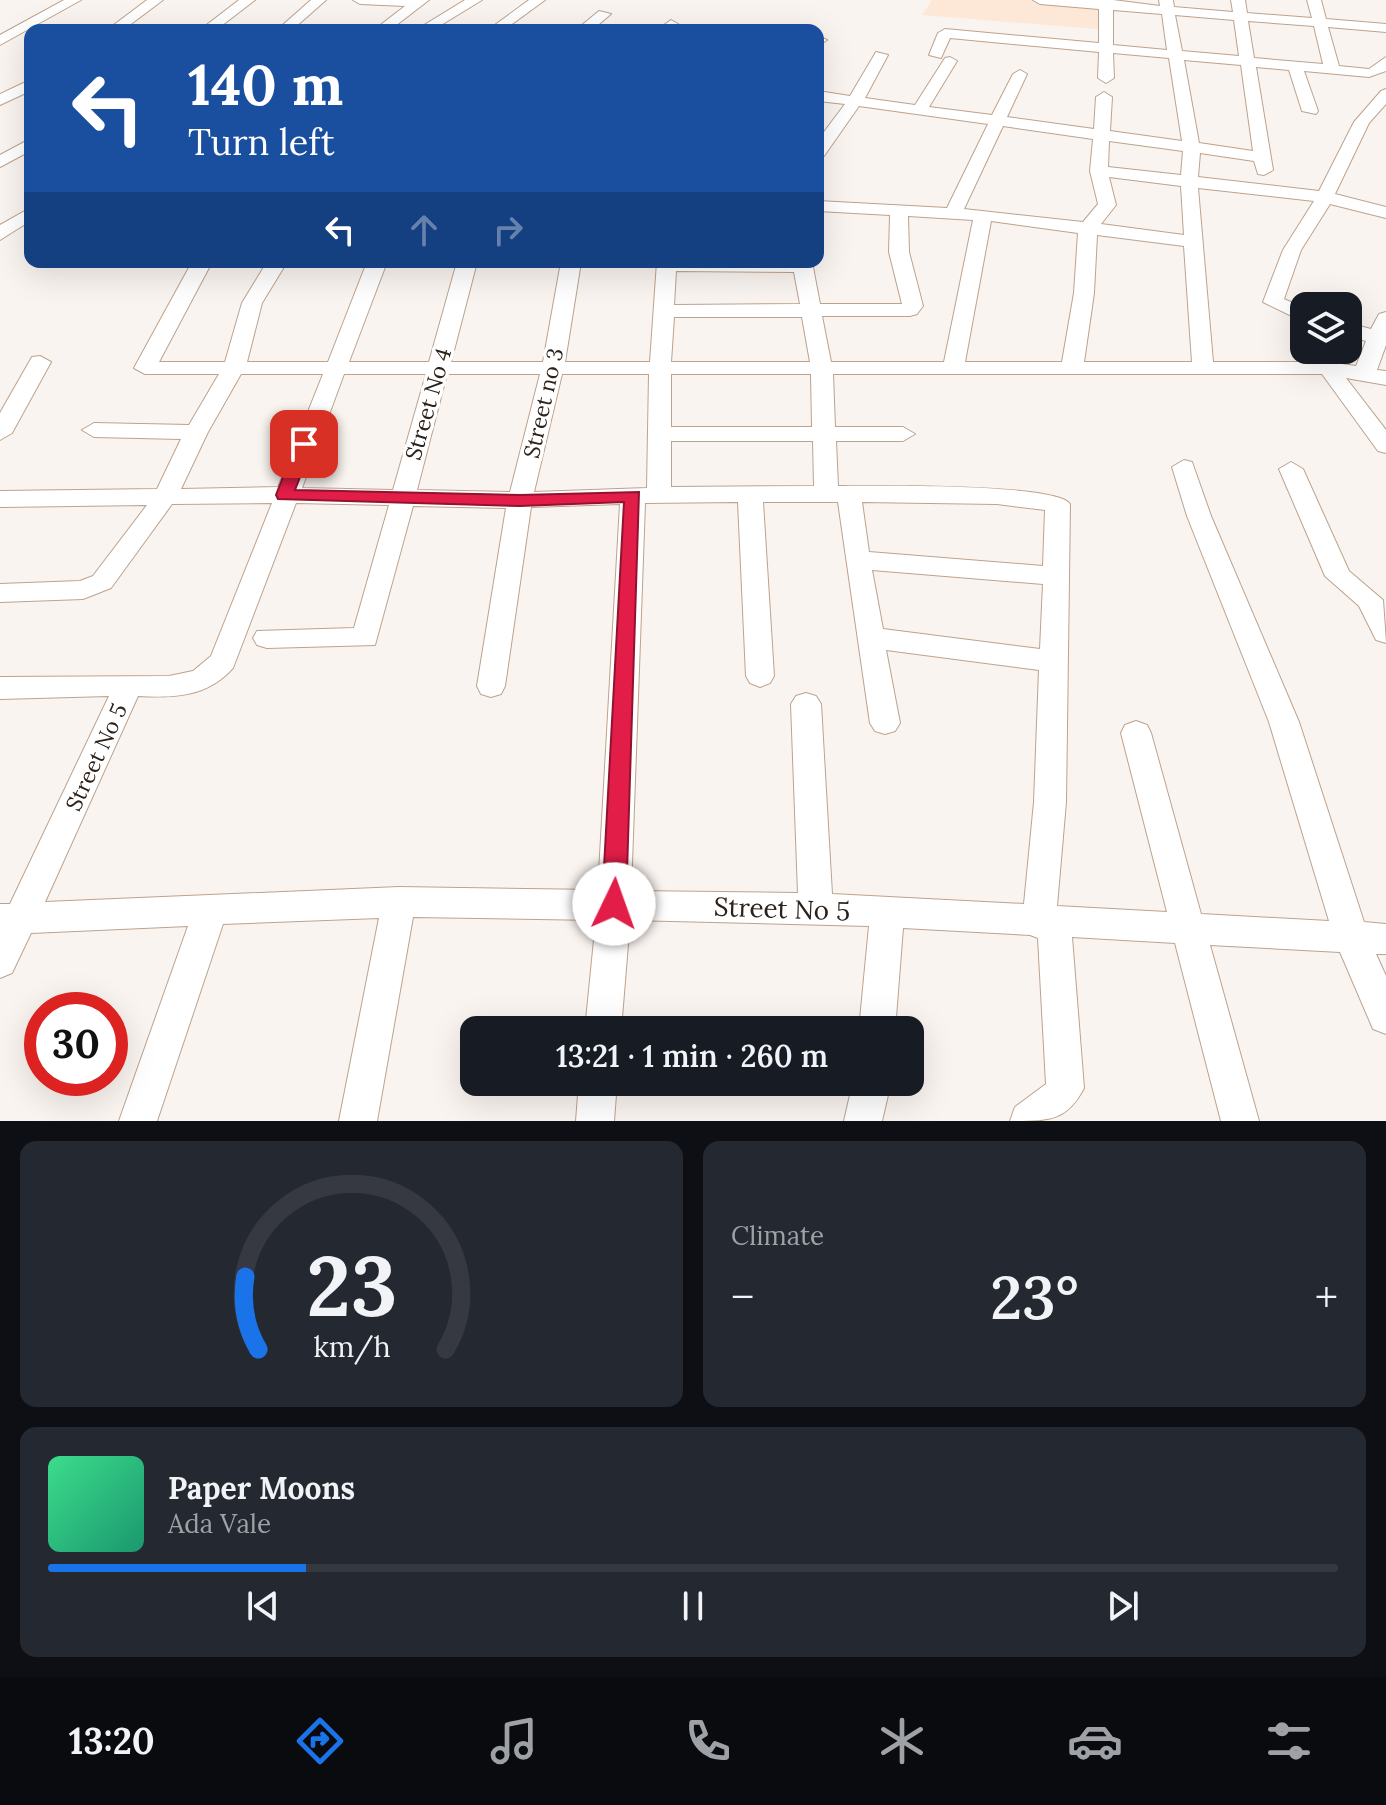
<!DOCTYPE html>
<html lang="en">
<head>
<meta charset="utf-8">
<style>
	:root { --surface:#171b24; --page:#242831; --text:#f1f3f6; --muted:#9ea1a6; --line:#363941; --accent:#1a73e8 }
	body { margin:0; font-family:Lora,serif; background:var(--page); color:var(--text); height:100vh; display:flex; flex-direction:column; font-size:30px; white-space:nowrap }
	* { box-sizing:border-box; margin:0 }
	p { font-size:26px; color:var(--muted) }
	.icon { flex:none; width:44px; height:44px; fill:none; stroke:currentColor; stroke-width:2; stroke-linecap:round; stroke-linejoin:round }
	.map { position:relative; height:1121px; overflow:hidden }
	.details { display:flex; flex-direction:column; gap:20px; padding:20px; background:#0d0f14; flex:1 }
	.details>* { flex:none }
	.top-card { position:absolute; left:24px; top:24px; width:800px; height:244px; border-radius:16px; box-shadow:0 8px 32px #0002; background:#1a4fa0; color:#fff; overflow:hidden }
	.fabs { position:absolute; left:1290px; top:292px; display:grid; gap:16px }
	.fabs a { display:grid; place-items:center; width:72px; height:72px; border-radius:16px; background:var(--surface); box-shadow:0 8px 32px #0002; font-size:40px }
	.speed { position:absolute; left:24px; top:992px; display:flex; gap:16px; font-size:40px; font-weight:700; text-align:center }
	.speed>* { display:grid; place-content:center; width:104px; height:104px; border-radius:50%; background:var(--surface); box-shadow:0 8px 32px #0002; line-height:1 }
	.speed .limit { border:12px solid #d22; background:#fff; color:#111 }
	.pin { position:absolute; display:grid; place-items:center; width:68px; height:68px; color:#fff; margin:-34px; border-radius:16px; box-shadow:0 4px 12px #0006 }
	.me { position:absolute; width:88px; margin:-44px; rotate:3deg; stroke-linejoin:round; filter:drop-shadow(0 0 6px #0008) }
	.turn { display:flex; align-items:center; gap:28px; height:168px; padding:0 32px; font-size:36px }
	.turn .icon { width:104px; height:104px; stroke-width:2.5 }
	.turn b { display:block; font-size:56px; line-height:68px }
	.lanes { display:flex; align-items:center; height:76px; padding:0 32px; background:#0003; justify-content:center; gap:40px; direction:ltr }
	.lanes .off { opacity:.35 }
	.big { font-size:60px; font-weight:600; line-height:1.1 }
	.details .card { flex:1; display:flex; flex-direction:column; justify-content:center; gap:12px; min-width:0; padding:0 28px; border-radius:16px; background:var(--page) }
	.details .dial { align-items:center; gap:0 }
	.dial svg { height:208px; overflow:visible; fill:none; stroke:var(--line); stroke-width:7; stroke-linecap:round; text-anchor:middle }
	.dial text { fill:var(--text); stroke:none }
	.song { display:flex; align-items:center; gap:24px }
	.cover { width:96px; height:96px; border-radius:12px; background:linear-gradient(135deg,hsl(150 70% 55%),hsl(160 70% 35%)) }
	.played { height:8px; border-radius:4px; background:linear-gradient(90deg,var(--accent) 20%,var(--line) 20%) }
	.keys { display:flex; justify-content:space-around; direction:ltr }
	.heat { display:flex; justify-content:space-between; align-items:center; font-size:44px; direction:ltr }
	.details .tiles { flex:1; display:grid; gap:20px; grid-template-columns:1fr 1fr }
	.card:last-child { grid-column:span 2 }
	.trip { position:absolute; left:460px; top:1016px; width:464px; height:80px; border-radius:16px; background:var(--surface); box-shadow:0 8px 32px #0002; font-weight:600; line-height:80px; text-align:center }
	.tab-bar { display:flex; height:128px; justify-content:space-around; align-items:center; background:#090b0e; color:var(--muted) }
	.tab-bar .icon { width:56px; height:56px }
	.tab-bar .current { color:var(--accent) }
	.tab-bar b { font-size:36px; color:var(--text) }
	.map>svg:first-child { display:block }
	.built { fill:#fde7d6 }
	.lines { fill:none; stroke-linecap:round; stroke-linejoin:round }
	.minor-casing { stroke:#bda28c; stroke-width:2 }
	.minor { fill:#fff; fill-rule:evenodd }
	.route { fill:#e11d48; stroke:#92132f; stroke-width:2 }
	.labels { text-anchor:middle; stroke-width:7; stroke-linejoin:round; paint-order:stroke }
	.street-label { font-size:22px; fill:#2d221a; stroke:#fff }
	.near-street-label { font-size:26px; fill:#2d221a; stroke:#fff }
</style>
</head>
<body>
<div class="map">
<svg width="1386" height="1121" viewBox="0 0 1386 1121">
	<rect width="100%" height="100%" fill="#faf4f0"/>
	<path class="built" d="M 932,0 L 1102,0 L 1098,29 L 922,15 Z"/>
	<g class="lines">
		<g class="minor-casing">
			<path id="minor" d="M 64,0 L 81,0 L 0,45 L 0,35 Z
				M 147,0 L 163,0 L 123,30 L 107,30 Z
				M 239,0 L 255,0 L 216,30 L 200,30 Z
				M 311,0 L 326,0 L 292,30 L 277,30 Z
				M 353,0 L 429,0 L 390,30 L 374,30 L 405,6 L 360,4 Z
				M 465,0 L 482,0 L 433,30 L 416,30 Z
				M 529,0 L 545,0 L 504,30 L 488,30 Z
				M 1033,0 L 1113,0 L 1160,6 L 1159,0 L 1173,0 L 1174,7 L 1233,12 L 1231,0 L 1245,0 L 1247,13 L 1312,18 L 1307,0 L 1321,0 L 1326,19 L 1386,24 L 1386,32 L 1328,27 L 1339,66 L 1369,69 L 1386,57 L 1386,71 L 1369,77 L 1304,71 L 1318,111 L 1316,114 L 1302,111 L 1289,70 L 1256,67 L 1273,170 L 1264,175 L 1258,174 L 1254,161 L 1200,153 L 1198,177 L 1319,191 L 1354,122 L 1381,91 L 1386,89 L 1386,104 L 1369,123 L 1335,194 L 1386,207 L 1386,218 L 1330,204 L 1301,250 L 1284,299 L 1304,308 L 1304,322 L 1263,302 L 1283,250 L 1314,201 L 1198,188 L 1213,362 L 1328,362 L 1356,366 L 1366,341 L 1348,336 L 1348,323 L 1371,329 L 1379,314 L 1386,312 L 1386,345 L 1377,370 L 1386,371 L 1386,385 L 1346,378 L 1386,430 L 1386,453 L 1378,451 L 1322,374 L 833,374 L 835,427 L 903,427 L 915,434 L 903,441 L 836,441 L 838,486 C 871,486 1057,483 1070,504 L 1066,802 L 1057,906 L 1167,912 L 1121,733 L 1125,725 L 1136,721 L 1147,725 L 1151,733 L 1201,914 L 1329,921 L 1269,722 L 1187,516 L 1172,467 L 1184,460 L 1192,462 L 1211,516 L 1299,722 L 1364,922 L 1386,924 L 1386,954 L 1376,954 L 1386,976 L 1386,1034 L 1373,1029 L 1340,952 L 1210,945 L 1259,1121 L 1221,1121 L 1175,943 L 1072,937 L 1084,1088 C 1067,1121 1049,1121 1010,1121 L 1015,1107 L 1046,1084 L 1038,938 L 1030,935 L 903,928 L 895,1030 L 859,1030 L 869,926 L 630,920 L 621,1030 L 585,1030 L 596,920 L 413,917 L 377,1121 L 339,1121 L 379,918 L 223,924 L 157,1121 L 119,1121 L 188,926 L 31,933 L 12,973 L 0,978 L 0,904 L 10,904 L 109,696 L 0,699 L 0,677 L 169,676 L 193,671 L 211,656 L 272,503 L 172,504 L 111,588 L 83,599 L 0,602 L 0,584 L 80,581 L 93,576 L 147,505 L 0,507 L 0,491 L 157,489 L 181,439 L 94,437 L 82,430 L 94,423 L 189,425 L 219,374 L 145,374 L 134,368 L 192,262 L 212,262 L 159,362 L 225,362 L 242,303 L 267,262 L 287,262 L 262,303 L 247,362 L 328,362 L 367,262 L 387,262 L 349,362 L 429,362 L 457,262 L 477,262 L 451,362 L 543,362 L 561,262 L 581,262 L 565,362 L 650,362 L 657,262 L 812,262 L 820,304 L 902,304 L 889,252 L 890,215 L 818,211 L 818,201 L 947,208 L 988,124 L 859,106 L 824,156 L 818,157 L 818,140 L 845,104 L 818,101 L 818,91 L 850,96 L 876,52 L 888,55 L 865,98 L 915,105 L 945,58 L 950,57 L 957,61 L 929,107 L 992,115 L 1013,74 L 1020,70 L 1027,74 L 1007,117 L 1094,129 L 1096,97 L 1104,92 L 1112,97 L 1110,131 L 1182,141 L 1169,58 L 1113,53 L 1114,78 L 1106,83 L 1098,78 L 1099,52 L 950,38 L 941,58 L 929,55 L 938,33 L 945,29 L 1099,43 L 1099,9 L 1040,4 ZM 1113,10 L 1162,14 L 1167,50 L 1113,45 ZM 1175,15 L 1234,20 L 1239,56 L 1182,51 ZM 1248,21 L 1314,26 L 1323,64 L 1254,58 ZM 1184,60 L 1241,65 L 1253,151 L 1199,143 ZM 1003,126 L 1093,139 L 1090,171 L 1098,204 L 1083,222 L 964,209 ZM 1109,141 L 1183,151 L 1181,175 L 1108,167 ZM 1109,177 L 1181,186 L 1184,235 L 1101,224 L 1116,205 ZM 908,216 L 973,220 L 944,362 L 831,362 L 822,316 L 910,316 L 917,314 L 923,306 L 909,252 ZM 991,221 L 1078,233 L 1074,293 L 1062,362 L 965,362 ZM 1097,235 L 1184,246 L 1192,362 L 1084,362 L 1094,293 ZM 676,271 L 794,272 L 800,304 L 674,305 ZM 674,317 L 802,317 L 810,362 L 671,362 ZM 241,374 L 323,374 L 278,487 L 181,489 L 208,432 ZM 344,374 L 426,374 L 393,490 L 302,488 ZM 447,374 L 540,374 L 510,492 L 417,490 ZM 562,374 L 649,374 L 647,488 L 534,492 ZM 671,374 L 811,374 L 812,427 L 671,427 ZM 671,441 L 813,441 L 814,486 L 671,487 ZM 738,502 L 746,676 L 750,683 L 760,687 L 770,683 L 774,676 L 763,502 L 838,502 L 870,723 L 875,731 L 885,734 L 895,731 L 900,723 L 886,650 L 1039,670 L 1034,802 L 1024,904 L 832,894 L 821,704 L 816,696 L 806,693 L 796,696 L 791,704 L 798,893 L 631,891 L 645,503 ZM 862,502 L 997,504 L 1045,510 L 1043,566 L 869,552 ZM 296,503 L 389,505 L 354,628 L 257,631 L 253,638 L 257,645 L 267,648 L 375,645 L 413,506 L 506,508 L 477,686 L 481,694 L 491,697 L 501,694 L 505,686 L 531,507 L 620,504 L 598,890 L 399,887 L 45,902 L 138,696 C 175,698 207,697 233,668 ZM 872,570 L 1043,584 L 1040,649 L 883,629 Z
				M 599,11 L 611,14 L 592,30 L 576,30 Z
				M 671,20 L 678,24 L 672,30 L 657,30 Z
				M 818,36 L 827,40 L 818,46 Z
				M 30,80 L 30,91 L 0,105 L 0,94 Z
				M 30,139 L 30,151 L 0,167 L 0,155 Z
				M 30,208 L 30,221 L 0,240 L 0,225 Z
				M 40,356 L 51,362 L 12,433 L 0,440 L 0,413 L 32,357 Z
				M 1291,462 L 1303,469 L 1349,571 L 1383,600 L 1386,643 L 1376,640 L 1359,606 L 1325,576 L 1279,469 Z
				M 579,1082 L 617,1082 L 614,1121 L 576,1121 Z
				M 853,1082 L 891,1082 L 882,1121 L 844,1121 Z"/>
		</g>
		<use href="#minor" class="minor"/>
	</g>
	<path class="route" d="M 304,439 L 313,444 L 295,490 L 520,495 L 639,492 L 626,904 L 622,911 L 614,914 L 605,911 L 602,904 L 624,502 L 520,506 L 278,499 L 276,495 L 296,444 Z"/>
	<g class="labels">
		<g class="street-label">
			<text transform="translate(543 403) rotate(-77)" y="8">Street no 3</text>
			<text transform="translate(428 404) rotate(-74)" y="8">Street No 4</text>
			<text transform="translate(96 757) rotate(-65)" y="8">Street No 5</text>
		</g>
		<g class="near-street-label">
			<text transform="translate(782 909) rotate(2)" y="9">Street No 5</text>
		</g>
	</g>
</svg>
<div class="fabs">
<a><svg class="icon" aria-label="layers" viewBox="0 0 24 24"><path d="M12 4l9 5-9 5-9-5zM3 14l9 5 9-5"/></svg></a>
</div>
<div class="speed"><div class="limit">30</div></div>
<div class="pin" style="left:304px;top:444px;background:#d93025"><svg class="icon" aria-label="arrive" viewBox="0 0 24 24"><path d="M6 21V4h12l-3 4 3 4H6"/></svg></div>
<svg class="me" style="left:614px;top:904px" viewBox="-20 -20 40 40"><circle r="19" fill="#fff"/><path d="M0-13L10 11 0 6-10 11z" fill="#e11d48"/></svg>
<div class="trip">13:21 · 1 min · 260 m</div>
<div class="top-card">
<div class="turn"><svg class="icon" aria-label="left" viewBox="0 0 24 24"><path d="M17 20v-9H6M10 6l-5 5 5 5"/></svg><div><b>140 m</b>Turn left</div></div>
<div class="lanes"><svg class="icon" aria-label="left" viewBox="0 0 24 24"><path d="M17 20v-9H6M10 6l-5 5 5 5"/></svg><svg class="icon off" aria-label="ahead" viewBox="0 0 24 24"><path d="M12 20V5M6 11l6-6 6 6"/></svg><svg class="icon off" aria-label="right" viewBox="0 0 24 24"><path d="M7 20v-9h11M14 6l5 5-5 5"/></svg></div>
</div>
</div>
<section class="details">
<div class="tiles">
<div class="card dial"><svg viewBox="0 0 100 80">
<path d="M14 69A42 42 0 1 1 86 69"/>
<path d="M14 69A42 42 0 0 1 9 41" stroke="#1a73e8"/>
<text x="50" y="56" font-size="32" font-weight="700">23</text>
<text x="50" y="72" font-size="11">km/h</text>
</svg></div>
<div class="card"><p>Climate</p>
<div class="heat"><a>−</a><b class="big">23°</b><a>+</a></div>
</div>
<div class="card">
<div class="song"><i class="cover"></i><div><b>Paper Moons</b><p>Ada Vale</p></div></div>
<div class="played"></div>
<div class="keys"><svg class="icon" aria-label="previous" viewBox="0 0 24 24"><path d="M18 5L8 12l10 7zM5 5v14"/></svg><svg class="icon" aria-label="pause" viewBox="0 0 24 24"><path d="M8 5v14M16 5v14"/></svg><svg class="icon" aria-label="next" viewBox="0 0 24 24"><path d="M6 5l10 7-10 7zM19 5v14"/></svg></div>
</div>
</div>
</section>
<nav class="tab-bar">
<b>13:20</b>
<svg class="icon current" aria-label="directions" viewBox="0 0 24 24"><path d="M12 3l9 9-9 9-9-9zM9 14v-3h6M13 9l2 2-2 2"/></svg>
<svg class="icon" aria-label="music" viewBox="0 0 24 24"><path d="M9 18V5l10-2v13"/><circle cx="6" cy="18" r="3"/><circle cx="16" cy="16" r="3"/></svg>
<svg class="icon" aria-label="phone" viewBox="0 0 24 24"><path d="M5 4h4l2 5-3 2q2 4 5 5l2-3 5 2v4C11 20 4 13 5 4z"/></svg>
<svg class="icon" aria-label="climate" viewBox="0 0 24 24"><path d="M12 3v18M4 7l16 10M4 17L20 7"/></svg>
<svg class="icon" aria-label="car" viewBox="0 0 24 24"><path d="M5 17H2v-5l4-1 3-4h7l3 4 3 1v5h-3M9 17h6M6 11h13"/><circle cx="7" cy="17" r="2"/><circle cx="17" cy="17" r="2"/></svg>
<svg class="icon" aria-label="filters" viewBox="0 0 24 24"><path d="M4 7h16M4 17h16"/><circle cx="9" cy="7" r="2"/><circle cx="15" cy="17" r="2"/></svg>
</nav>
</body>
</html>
